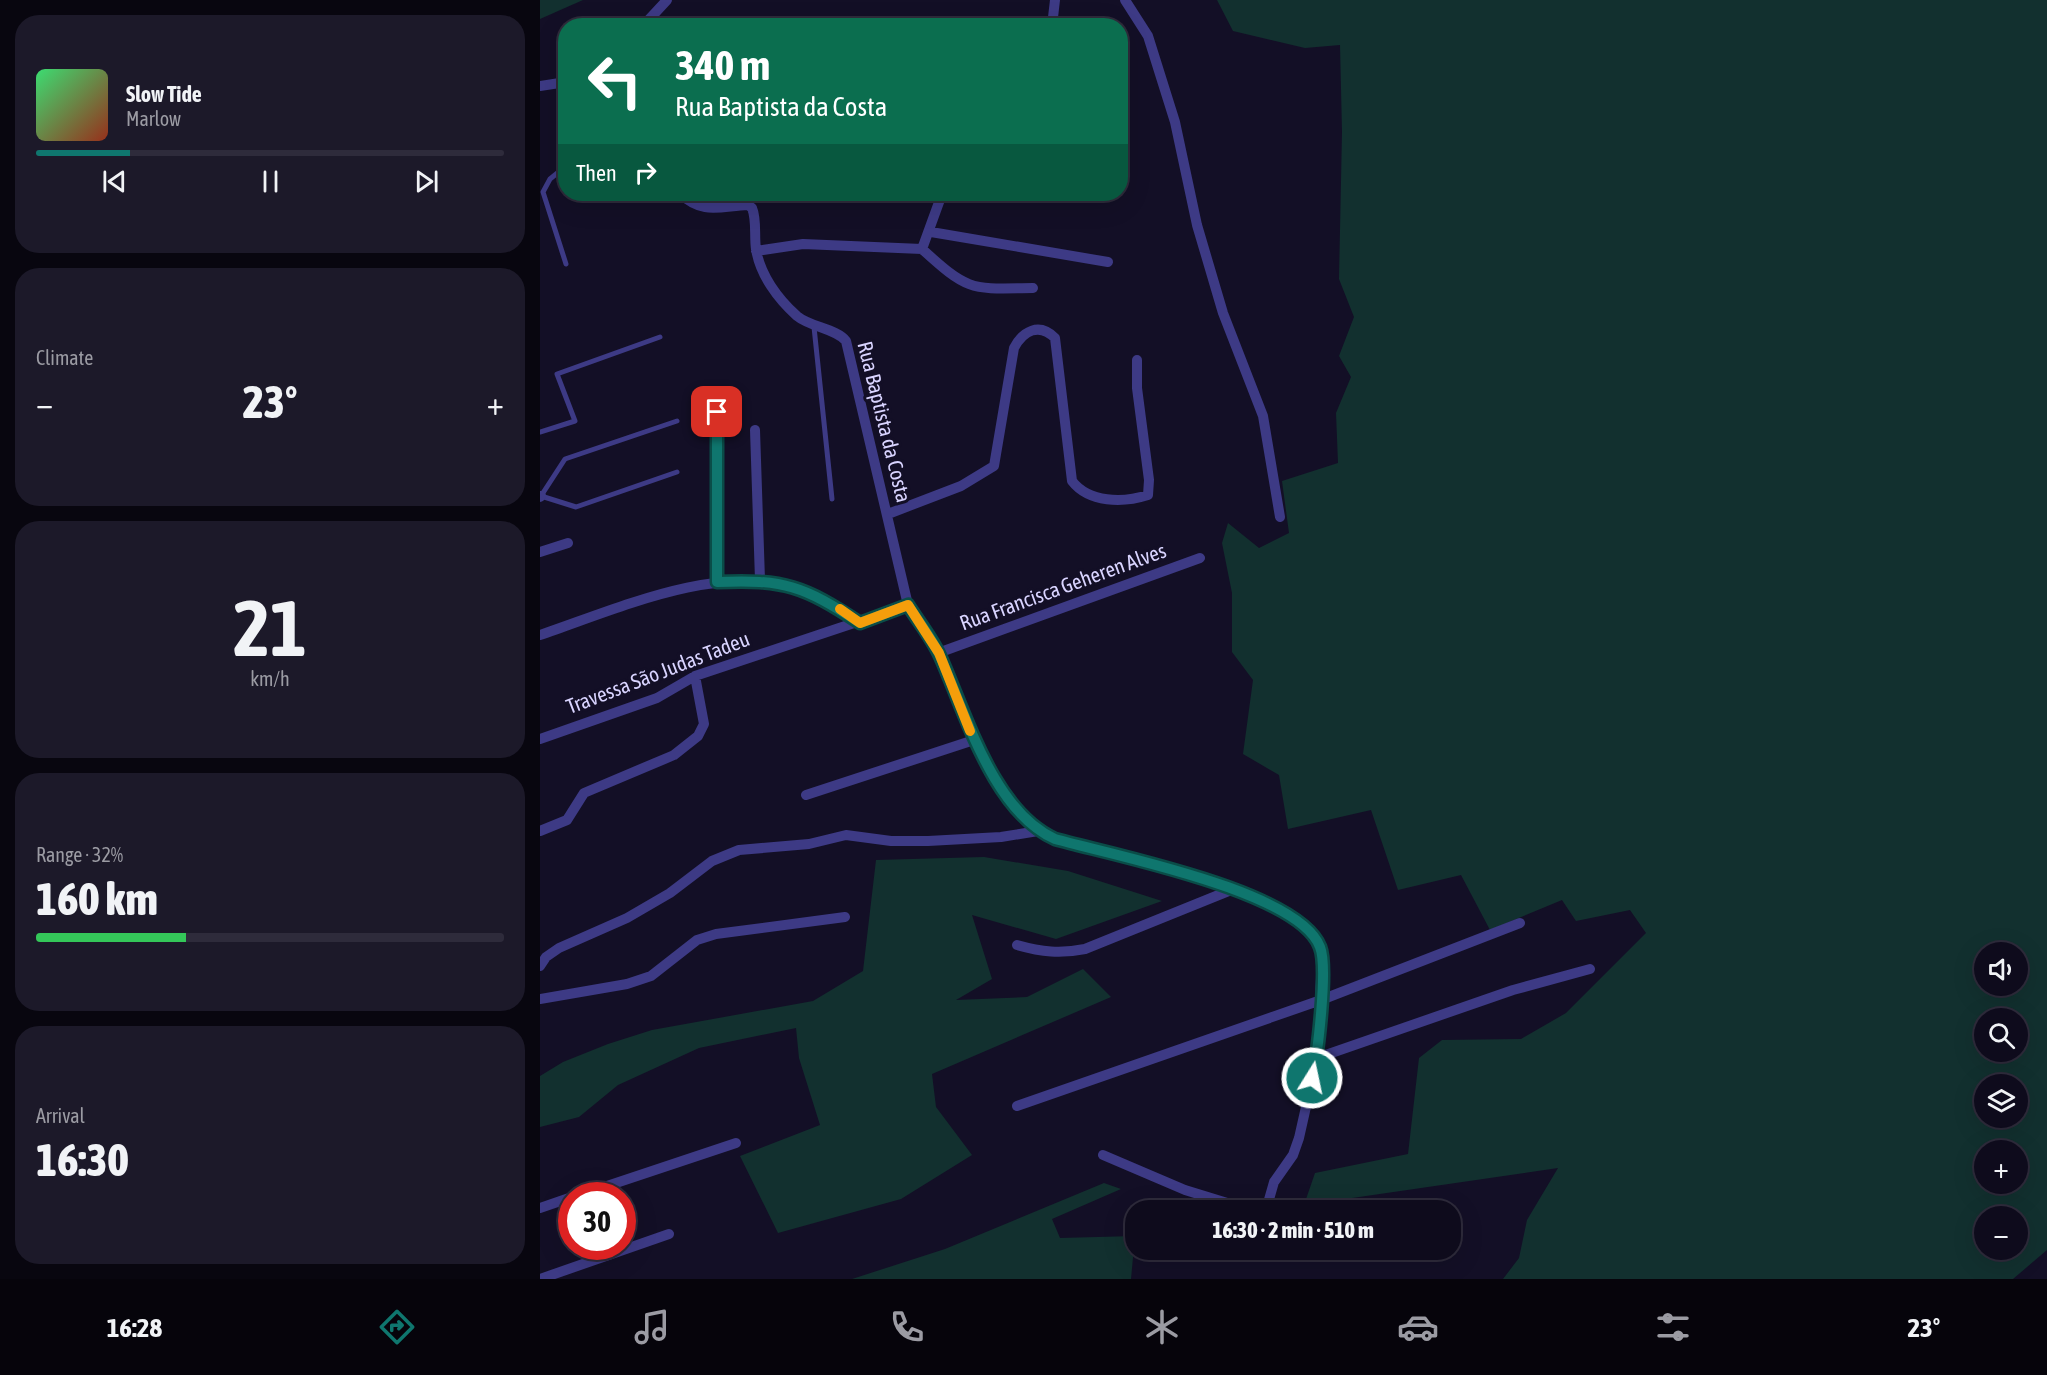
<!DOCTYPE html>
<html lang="en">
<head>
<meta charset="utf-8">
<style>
	:root { --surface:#0e0b1c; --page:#1c1929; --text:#f1f3f6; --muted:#9b9ba3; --line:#2e2b3b; --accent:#0f766e }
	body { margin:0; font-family:"Asap Condensed",sans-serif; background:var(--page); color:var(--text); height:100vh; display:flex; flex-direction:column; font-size:22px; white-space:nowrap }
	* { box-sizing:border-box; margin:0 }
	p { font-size:20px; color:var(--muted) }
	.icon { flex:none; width:33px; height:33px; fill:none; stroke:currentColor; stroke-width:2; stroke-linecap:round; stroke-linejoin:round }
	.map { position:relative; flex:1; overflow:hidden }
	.panel { display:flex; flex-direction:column; gap:15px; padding:15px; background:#08060f; width:540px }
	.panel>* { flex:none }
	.top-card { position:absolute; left:18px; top:18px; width:570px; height:183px; border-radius:24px; box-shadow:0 6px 24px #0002,0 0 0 2px var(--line); background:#0b6e4f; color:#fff; overflow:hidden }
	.fabs { position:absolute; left:1434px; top:942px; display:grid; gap:12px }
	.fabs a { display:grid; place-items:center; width:54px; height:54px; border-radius:50%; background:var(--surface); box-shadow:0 6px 24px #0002,0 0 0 2px var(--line); font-size:30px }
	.speed { position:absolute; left:18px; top:1182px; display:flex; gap:12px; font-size:30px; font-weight:700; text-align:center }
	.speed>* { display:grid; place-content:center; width:78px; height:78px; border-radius:50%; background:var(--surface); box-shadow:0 6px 24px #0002,0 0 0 2px var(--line); line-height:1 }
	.speed .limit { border:9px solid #d22; background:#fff; color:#111 }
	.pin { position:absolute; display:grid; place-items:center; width:51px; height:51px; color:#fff; margin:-26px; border-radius:12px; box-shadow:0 3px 9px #0006 }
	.me { position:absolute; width:66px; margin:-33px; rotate:10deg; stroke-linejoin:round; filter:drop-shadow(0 0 4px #0008) }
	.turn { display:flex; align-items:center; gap:21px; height:126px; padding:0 18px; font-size:27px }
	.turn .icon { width:78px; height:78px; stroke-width:2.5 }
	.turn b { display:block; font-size:42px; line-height:51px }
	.then { display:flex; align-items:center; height:57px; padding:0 18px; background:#0003; gap:12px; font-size:22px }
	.big { font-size:45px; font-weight:800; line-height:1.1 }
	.panel .widget { flex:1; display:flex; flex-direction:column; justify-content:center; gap:9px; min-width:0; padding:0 21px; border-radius:24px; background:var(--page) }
	.panel .dial { align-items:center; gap:0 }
	.dial b { font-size:78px; line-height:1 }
	.song { display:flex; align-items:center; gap:18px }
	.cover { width:72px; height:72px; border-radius:9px; background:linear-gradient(135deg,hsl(140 70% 55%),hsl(10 70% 35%)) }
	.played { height:6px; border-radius:3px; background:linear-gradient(90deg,var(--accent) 20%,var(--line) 20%) }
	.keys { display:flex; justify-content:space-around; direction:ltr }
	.heat { display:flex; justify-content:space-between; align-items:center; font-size:33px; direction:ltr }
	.charge { height:9px; border-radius:4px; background:linear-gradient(90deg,#34c759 32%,var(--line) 0) }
	.trip { position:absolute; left:585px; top:1200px; width:336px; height:60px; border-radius:24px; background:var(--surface); box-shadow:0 6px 24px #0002,0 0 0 2px var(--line); font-weight:800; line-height:60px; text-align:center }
	.menu { display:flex; height:96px; justify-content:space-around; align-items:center; background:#06040b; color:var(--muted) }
	.menu .icon { width:42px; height:42px }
	.menu .selected { color:var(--accent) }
	.menu b { font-size:27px; color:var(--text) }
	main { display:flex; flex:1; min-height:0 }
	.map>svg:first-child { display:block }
	.green { fill:#12302f; fill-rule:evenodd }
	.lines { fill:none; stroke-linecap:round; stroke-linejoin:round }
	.service { stroke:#3d3a85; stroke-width:5 }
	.minor { stroke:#3d3a85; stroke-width:10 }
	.route-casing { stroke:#0a4d48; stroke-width:15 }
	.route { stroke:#0f766e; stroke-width:10 }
	.slow { stroke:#f59e0b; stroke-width:10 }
	.labels { text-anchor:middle; stroke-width:6; stroke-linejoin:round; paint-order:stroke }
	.street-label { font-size:21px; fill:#d9d4ff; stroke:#130f26 }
</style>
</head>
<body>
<main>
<section class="panel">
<div class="widget">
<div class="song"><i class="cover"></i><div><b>Slow Tide</b><p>Marlow</p></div></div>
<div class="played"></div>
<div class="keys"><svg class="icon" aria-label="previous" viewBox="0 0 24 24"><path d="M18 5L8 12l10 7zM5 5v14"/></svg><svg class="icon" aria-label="pause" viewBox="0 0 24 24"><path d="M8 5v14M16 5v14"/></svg><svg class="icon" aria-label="next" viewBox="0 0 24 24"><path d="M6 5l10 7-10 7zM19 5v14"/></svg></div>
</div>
<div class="widget"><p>Climate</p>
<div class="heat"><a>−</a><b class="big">23°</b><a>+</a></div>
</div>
<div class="widget dial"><b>21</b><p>km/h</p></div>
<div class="widget"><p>Range · 32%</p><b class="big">160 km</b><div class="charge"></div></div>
<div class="widget"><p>Arrival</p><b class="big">16:30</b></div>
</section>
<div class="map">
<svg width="1507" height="1279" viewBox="0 0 1507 1279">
	<rect width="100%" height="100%" fill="#130f26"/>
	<path class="green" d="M 0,0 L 43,0 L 0,19 Z
		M 677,0 L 1507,0 L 1507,1250 L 1473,1279 L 963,1279 L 979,1258 L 987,1220 L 1018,1168 L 764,1205 L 775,1173 L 868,1154 L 879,1058 L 902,1040 L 981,1039 L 1026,1013 L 1106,933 L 1090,910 L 1036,921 L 1022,900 L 950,930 L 921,875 L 858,890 L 831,810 L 748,829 L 739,775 L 703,754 L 713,680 L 692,652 L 692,593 L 682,543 L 688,523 L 719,548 L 749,533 L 742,481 L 798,463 L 796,413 L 811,377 L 799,356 L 814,317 L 799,279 L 802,132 L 800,45 L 765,48 L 693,31 ZM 1444,952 L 1478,952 L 1478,986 L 1444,986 ZM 1444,1018 L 1478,1018 L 1478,1052 L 1444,1052 ZM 1444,1084 L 1478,1084 L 1478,1118 L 1444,1118 ZM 1444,1150 L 1478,1150 L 1478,1184 L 1444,1184 ZM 1444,1216 L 1478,1216 L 1478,1250 L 1444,1250 Z
		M 444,857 L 528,871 L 622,901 L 516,939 L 432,915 L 452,979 L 416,1000 L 487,997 L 543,969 L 571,997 L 392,1074 L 396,1107 L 432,1155 L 361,1199 L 238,1233 L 200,1156 L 280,1125 L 259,1058 L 256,1028 L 159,1048 L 78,1085 L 39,1117 L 0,1127 L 0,1076 L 23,1062 L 68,1044 L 112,1030 L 273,1001 L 323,971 L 336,860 Z
		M 564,1183 L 581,1189 L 512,1219 L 520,1238 L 595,1236 L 591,1279 L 312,1279 L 405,1249 Z"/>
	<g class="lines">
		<path class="service" d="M 26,166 L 10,179 L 3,192 L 26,264
			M 274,327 L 292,499
			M 177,412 L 177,582
			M 137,421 L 25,459 L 1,496 L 36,507 L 137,472
			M 0,432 L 35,421 L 17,374 L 120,337"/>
		<path class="minor" d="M 585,0 L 608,36 L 635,122 L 657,225 L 683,313 L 723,416 L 740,517
			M 103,26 L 127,0
			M 512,26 L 515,0
			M 0,86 L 26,82
			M 141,194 C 162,215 181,206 208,205 L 212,208 C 217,220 214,236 216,249 C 220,275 238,299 257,316 C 270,327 297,329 306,341 L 368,605 L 398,653 L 434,740 L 471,803 L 498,831 L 515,839 L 696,888 C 729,902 774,919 782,958 L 777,1058 L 759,1138 L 753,1155 L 734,1182 L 726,1210
			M 391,232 L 568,262
			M 382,249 C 429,292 431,289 493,288
			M 216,251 L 263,244 L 382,249 L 402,194
			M 215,430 L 220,580
			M 0,497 L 1,496
			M 348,514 L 421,486 L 454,466 L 474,348 C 483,331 499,322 515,338 L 532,481 C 549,503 583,503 608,495 L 609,480 L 597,388 L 597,360
			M 0,552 L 28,543
			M 0,635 C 77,609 175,564 256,587 C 280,594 300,609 320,623
			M 398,653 L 660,558
			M 0,739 L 117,698 L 155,676 L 368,605
			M 266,795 L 434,740
			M 0,831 L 27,820 L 44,793 L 134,755 L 158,736 L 164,724 L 155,676
			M 477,945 C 502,952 520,954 545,949 L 696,888
			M 0,966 L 6,957 L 19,948 L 87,918 L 130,893 L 172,861 L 199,850 L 269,844 L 306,835 L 351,841 L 388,841 L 461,837 L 498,831
			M 0,999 L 87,984 L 111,976 L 157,940 L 176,934 L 305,917
			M 777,1058 L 973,990 L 1050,969
			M 477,1106 L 781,1000 L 980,923
			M 563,1155 L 645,1190 L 710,1210
			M 37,1196 L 196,1143
			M 0,1208 L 32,1197
			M 737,1250 L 746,1254 L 767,1250
			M 0,1279 L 129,1234"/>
	</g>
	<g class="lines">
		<g class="route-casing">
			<path id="route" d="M 177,412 L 177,582 C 244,579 264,586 320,623 L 368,605 C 378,621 392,638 400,656 C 426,714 453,811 515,839 C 572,855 759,891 780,947 C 788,967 778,1054 772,1078"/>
		</g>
		<use href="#route" class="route"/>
		<path class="slow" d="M 300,609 L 320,623 L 368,605 L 399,653 L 430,731"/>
	</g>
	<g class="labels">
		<g class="street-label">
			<text transform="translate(344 422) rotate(76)" y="7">Rua Baptista da Costa</text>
			<text transform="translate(523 587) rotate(-20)" y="7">Rua Francisca Geheren Alves</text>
			<text transform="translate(118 673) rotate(-21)" y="7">Travessa São Judas Tadeu</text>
		</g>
	</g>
</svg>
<div class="fabs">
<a><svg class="icon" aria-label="sound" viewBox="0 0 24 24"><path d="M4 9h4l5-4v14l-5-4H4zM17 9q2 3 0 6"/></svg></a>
<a><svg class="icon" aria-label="search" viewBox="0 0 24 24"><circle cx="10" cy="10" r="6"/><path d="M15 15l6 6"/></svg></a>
<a><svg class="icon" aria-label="layers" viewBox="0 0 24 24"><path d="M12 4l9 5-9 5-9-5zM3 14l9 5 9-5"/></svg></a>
<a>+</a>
<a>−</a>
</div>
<div class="speed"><div class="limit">30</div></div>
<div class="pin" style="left:177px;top:412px;background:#d93025"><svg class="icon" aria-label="arrive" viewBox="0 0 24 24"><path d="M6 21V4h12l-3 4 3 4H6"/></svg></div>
<svg class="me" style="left:772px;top:1078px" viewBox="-20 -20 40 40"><circle r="17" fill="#0f766e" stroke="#fff" stroke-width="3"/><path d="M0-11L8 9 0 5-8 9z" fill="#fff"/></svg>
<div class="trip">16:30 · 2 min · 510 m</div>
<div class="top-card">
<div class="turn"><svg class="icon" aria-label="left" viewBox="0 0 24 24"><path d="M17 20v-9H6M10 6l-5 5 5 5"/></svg><div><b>340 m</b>Rua Baptista da Costa</div></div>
<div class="then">Then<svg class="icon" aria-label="right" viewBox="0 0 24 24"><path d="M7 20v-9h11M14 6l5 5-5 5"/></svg></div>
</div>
</div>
</main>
<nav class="menu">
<b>16:28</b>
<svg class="icon selected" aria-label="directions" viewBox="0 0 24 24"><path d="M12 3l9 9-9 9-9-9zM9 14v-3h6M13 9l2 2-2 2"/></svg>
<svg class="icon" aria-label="music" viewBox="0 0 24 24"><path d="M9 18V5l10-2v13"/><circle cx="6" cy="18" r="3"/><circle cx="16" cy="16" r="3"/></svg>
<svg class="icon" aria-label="phone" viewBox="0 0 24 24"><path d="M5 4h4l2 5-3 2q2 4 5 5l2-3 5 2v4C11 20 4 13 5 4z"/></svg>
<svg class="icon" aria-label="climate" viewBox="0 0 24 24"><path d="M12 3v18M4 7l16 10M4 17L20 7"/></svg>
<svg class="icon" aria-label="car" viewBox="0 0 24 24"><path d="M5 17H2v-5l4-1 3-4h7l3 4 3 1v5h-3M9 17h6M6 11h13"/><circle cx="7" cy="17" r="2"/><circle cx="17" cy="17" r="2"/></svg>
<svg class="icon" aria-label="filters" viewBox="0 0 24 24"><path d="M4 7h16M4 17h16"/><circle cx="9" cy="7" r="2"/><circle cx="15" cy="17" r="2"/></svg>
<b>23°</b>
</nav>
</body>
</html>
